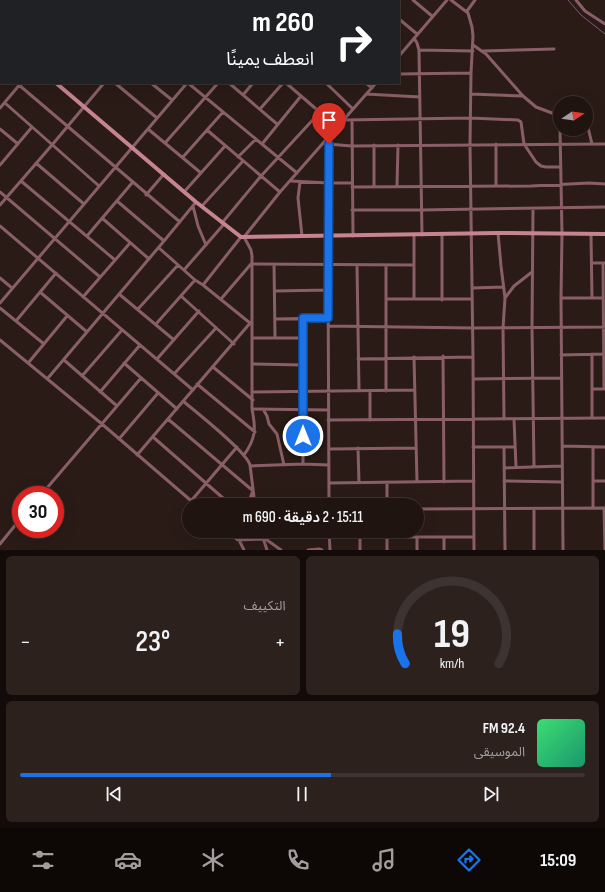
<!DOCTYPE html>
<html lang="ar">
<head>
<meta charset="utf-8">
<style>
	:root { --surface:#201410; --page:#2d211e; --text:#f1f3f6; --muted:#a29e9f; --line:#3d3330; --accent:#1a73e8 }
	body { margin:0; font-family:"Sofia Sans Condensed","Noto Sans Arabic",sans-serif; background:var(--page); color:var(--text); direction:rtl; height:100vh; display:flex; flex-direction:column; font-size:15px; white-space:nowrap }
	* { box-sizing:border-box; margin:0 }
	p { font-size:13px; color:var(--muted) }
	.icon { flex:none; width:22px; height:22px; fill:none; stroke:currentColor; stroke-width:2; stroke-linecap:round; stroke-linejoin:round }
	.map { position:relative; height:550px; overflow:hidden; direction:ltr }
	.sheet { display:flex; flex-direction:column; gap:6px; padding:6px; background:#120b09; flex:1 }
	.sheet>* { flex:none }
	.top-card { position:absolute; left:0px; top:0px; width:400px; height:84px; box-shadow:0 4px 16px #0002,0 0 0 1px var(--line); direction:rtl; background:#202124; color:#fff; overflow:hidden }
	.needle { width:26px; rotate:77deg }
	.buttons { position:absolute; left:553px; top:96px; display:grid; gap:8px }
	.buttons a { display:grid; place-items:center; width:40px; height:40px; border-radius:50%; background:var(--surface); box-shadow:0 4px 16px #0002,0 0 0 1px var(--line); font-size:20px }
	.speed { position:absolute; left:12px; top:486px; display:flex; gap:8px; font-size:20px; font-weight:700; text-align:center }
	.speed>* { display:grid; place-content:center; width:52px; height:52px; border-radius:50%; background:var(--surface); box-shadow:0 4px 16px #0002,0 0 0 1px var(--line); line-height:1 }
	.speed .limit { border:6px solid #d22; background:#fff; color:#111 }
	.pin { position:absolute; display:grid; place-items:center; width:34px; height:34px; color:#fff; margin:-41px -17px; border-radius:50% 50% 50% 0; rotate:-45deg; box-shadow:0 0 4px #0007 }
	.pin .icon { rotate:45deg }
	.me { position:absolute; width:44px; margin:-22px; rotate:0deg; stroke-linejoin:round; filter:drop-shadow(0 0 3px #0008) }
	.turn { display:flex; align-items:center; gap:14px; height:84px; padding:0 20px; font-size:18px }
	.turn .icon { width:52px; height:52px; stroke-width:2.5 }
	.turn b { display:block; font-size:28px; line-height:34px }
	.big { font-size:30px; font-weight:600; line-height:1.1 }
	.sheet .widget { flex:1; display:flex; flex-direction:column; justify-content:center; gap:6px; min-width:0; padding:0 14px; border-radius:6px; background:var(--page) }
	.sheet .dial { align-items:center; gap:0 }
	.dial svg { height:104px; overflow:visible; fill:none; stroke:var(--line); stroke-width:7; stroke-linecap:round; text-anchor:middle }
	.dial text { fill:var(--text); stroke:none }
	.song { display:flex; align-items:center; gap:12px }
	.cover { width:48px; height:48px; border-radius:6px; background:linear-gradient(135deg,hsl(140 70% 55%),hsl(160 70% 35%)) }
	.played { height:4px; border-radius:2px; background:linear-gradient(90deg,var(--accent) 55%,var(--line) 55%) }
	.keys { display:flex; justify-content:space-around; direction:ltr }
	.heat { display:flex; justify-content:space-between; align-items:center; font-size:22px; direction:ltr }
	.sheet .tiles { flex:1; display:grid; gap:6px; grid-template-columns:1fr 1fr }
	.widget:last-child { grid-column:span 2 }
	.trip { position:absolute; left:182px; top:498px; width:242px; height:40px; border-radius:20px; background:var(--surface); box-shadow:0 4px 16px #0002,0 0 0 1px var(--line); font-weight:600; line-height:40px; text-align:center; direction:rtl }
	.tabs { display:flex; height:64px; justify-content:space-around; align-items:center; background:#0d0806; color:var(--muted) }
	.tabs .icon { width:28px; height:28px }
	.tabs .current { color:var(--accent) }
	.tabs b { font-size:18px; color:var(--text) }
	.map>svg:first-child { display:block }
	.lines { fill:none; stroke-linecap:round; stroke-linejoin:round }
	.stream { stroke:#88537c; stroke-width:1 }
	.street { stroke:#895f67; stroke-width:3 }
	.secondary { stroke:#c68390; stroke-width:4 }
	.route-casing { stroke:#114b97; stroke-width:10 }
	.route { stroke:#1a73e8; stroke-width:7 }
</style>
</head>
<body>
<div class="map">
<svg width="605" height="550" viewBox="0 0 605 550">
	<rect width="100%" height="100%" fill="#2a1b16"/>
	<g class="lines">
		<path class="stream" d="M 568,0 L 581,15 L 605,34"/>
		<path class="street" d="M 55,0 L 56,1
			M 92,0 L 93,1
			M 238,0 L 239,1
			M 274,0 L 275,1
			M 316,0 L 317,1
			M 341,0 L 342,1
			M 377,0 L 378,1
			M 413,0 L 432,16
			M 451,0 L 468,13 L 472,27 L 473,36 L 471,73 L 470,144 L 473,357 L 474,550
			M 576,0 L 585,11 L 605,24
			M 24,1 L 25,0
			M 109,1 L 109,0
			M 139,1 L 140,0
			M 174,1 L 175,0
			M 208,1 L 209,0
			M 289,1 L 290,0
			M 332,1 L 333,0
			M 365,1 L 366,0
			M 467,11 L 475,0
			M 399,19 L 417,34
			M 0,30 L 1,29
			M 414,38 L 417,43 L 419,50 L 422,235
			M 473,45 L 486,54 L 523,96 L 536,107 L 560,116
			M 419,50 L 473,51
			M 481,51 L 554,49
			M 399,56 L 447,0
			M 0,67 L 1,66
			M 399,74 L 471,73
			M 115,83 L 157,118
			M 151,83 L 172,100
			M 188,83 L 297,173
			M 229,83 L 277,124
			M 286,83 L 337,127
			M 326,83 L 353,109
			M 366,83 L 372,88
			M 19,85 L 180,222
			M 366,94 L 420,97
			M 471,94 L 523,96
			M 243,95 L 253,83
			M 5,103 L 99,186
			M 0,108 L 21,83
			M 260,109 L 283,83
			M 560,116 L 560,126
			M 586,119 L 592,144
			M 344,120 L 470,118 L 518,120 L 521,122 L 524,144 L 536,162 L 541,166 L 546,167 L 561,167
			M 352,120 L 353,236
			M 0,129 L 18,144
			M 148,129 L 201,173
			M 560,129 L 562,234 L 561,298 L 563,550
			M 207,130 L 280,192
			M 165,143 L 218,83
			M 262,144 L 301,96
			M 327,144 L 352,146 L 605,144
			M 329,144 L 328,264 L 329,505
			M 374,145 L 374,187
			M 183,157 L 223,112
			M 238,157 L 256,139
			M 36,163 L 84,204
			M 0,165 L 32,127
			M 21,181 L 115,260
			M 291,181 L 328,183 L 352,183
			M 300,182 L 298,198 L 302,236
			M 397,186 L 398,145
			M 496,186 L 496,144
			M 352,187 L 531,186 L 589,183 L 605,184
			M 0,192 L 100,277
			M 184,192 L 225,146
			M 146,195 L 164,174
			M 117,201 L 164,241
			M 0,205 L 52,145 L 104,83
			M 193,206 L 198,226 L 206,245
			M 202,206 L 243,161
			M 533,209 L 532,327 L 534,467
			M 352,210 L 421,210 L 605,207
			M 102,218 L 149,259
			M 222,223 L 261,176 L 320,112
			M 0,226 L 193,390
			M 498,233 L 501,266 L 505,298 L 503,328 L 504,419
			M 591,234 L 592,298
			M 442,235 L 442,300
			M 87,236 L 132,183
			M 241,237 L 203,285 L 250,323
			M 592,263 L 605,263
			M 603,263 L 604,389
			M 274,264 L 275,337
			M 357,265 L 359,391
			M 184,270 L 224,224
			M 0,278 L 12,288
			M 195,280 L 203,285
			M 472,288 L 503,287
			M 275,291 L 328,290
			M 40,292 L 87,332
			M 119,294 L 174,340
			M 181,296 L 234,344
			M 83,297 L 130,243
			M 505,298 L 514,286 L 532,272
			M 561,298 L 603,298
			M 221,299 L 251,264 L 414,265
			M 386,299 L 472,299
			M 414,299 L 414,235
			M 0,303 L 187,83
			M 0,308 L 44,344
			M 138,309 L 178,265
			M 303,318 L 303,464 L 329,465
			M 275,319 L 328,318
			M 16,321 L 56,273
			M 156,324 L 195,280 L 159,248
			M 328,326 L 473,328 L 605,327
			M 253,338 L 303,338
			M 0,340 L 102,424 L 196,505
			M 561,355 L 603,354
			M 443,356 L 444,482
			M 414,357 L 417,482
			M 157,359 L 199,311
			M 358,359 L 473,357
			M 64,360 L 117,406
			M 29,362 L 67,316
			M 124,363 L 177,409
			M 253,364 L 303,365
			M 213,367 L 253,400
			M 174,374 L 216,328
			M 82,376 L 122,330
			M 48,378 L 164,241 L 196,202
			M 473,379 L 561,378
			M 197,384 L 255,432
			M 592,389 L 605,389
			M 386,391 L 386,265
			M 100,392 L 140,345
			M 253,392 L 415,390
			M 183,401 C 196,412 247,452 250,465 L 255,505
			M 252,409 L 328,410
			M 263,409 L 267,416 L 269,424 L 277,434 L 284,465
			M 592,418 L 592,354
			M 168,419 L 252,490
			M 514,419 L 516,467
			M 328,420 L 605,418
			M 370,420 L 370,391
			M 153,437 L 231,505
			M 119,439 L 158,393
			M 562,446 L 605,447
			M 473,447 L 515,447
			M 504,447 L 505,550
			M 593,447 L 593,508
			M 358,448 L 359,483
			M 329,449 L 416,448
			M 137,455 L 251,322
			M 244,455 C 256,438 256,429 252,409 L 252,256 L 251,250 L 244,237 L 280,192 L 376,83
			M 250,466 L 303,464
			M 504,468 L 562,466
			M 504,481 L 562,482
			M 593,481 L 605,481
			M 329,483 L 474,481
			M 41,495 L 141,378
			M 191,501 L 237,447
			M 248,505 L 252,493
			M 387,505 L 387,482
			M 604,508 L 605,550
			M 417,509 L 605,508
			M 534,509 L 534,550
			M 226,531 L 238,540 L 263,539
			M 241,531 L 240,542 L 244,550
			M 260,531 L 267,540 L 281,550
			M 329,531 L 330,550
			M 360,531 L 360,550
			M 387,531 L 387,550
			M 387,537 L 474,537
			M 417,537 L 417,550
			M 444,537 L 444,550
			M 263,538 L 267,550
			M 0,544 L 21,518
			M 308,550 L 319,549 L 322,550"/>
		<path class="secondary" d="M 0,37 L 1,37
			M 56,83 L 196,202 L 241,237 L 498,233 L 605,234"/>
	</g>
	<g class="lines">
		<g class="route-casing">
			<path id="route" d="M 303,436 L 303,318 L 328,318 L 329,144"/>
		</g>
		<use href="#route" class="route"/>
	</g>
</svg>
<div class="buttons">
<a><svg class="needle" viewBox="-14 -14 28 28"><path d="M0-13l5 13h-10z" fill="#e53935"/><path d="M0 13l5-13h-10z" fill="#a29e9f"/></svg></a>
</div>
<div class="speed"><div class="limit">30</div></div>
<div class="pin" style="left:329px;top:144px;background:#d93025"><svg class="icon" aria-label="arrive" viewBox="0 0 24 24"><path d="M6 21V4h12l-3 4 3 4H6"/></svg></div>
<svg class="me" style="left:303px;top:436px" viewBox="-20 -20 40 40"><circle r="17" fill="#1a73e8" stroke="#fff" stroke-width="3"/><path d="M0-11L8 9 0 5-8 9z" fill="#fff"/></svg>
<div class="trip">15:11 · 2 دقيقة · 690 m</div>
<div class="top-card">
<div class="turn"><svg class="icon" aria-label="right" viewBox="0 0 24 24"><path d="M7 20v-9h11M14 6l5 5-5 5"/></svg><div><b>260 m</b>انعطف يمينًا</div></div>
</div>
</div>
<section class="sheet">
<div class="tiles">
<div class="widget dial"><svg viewBox="0 0 100 80">
<path d="M14 69A42 42 0 1 1 86 69"/>
<path d="M14 69A42 42 0 0 1 8 46" stroke="#1a73e8"/>
<text x="50" y="56" font-size="32" font-weight="700">19</text>
<text x="50" y="72" font-size="11">km/h</text>
</svg></div>
<div class="widget"><p>التكييف</p>
<div class="heat"><a>−</a><b class="big">23°</b><a>+</a></div>
</div>
<div class="widget">
<div class="song"><i class="cover"></i><div><b>92.4 FM</b><p>الموسيقى</p></div></div>
<div class="played"></div>
<div class="keys"><svg class="icon" aria-label="previous" viewBox="0 0 24 24"><path d="M18 5L8 12l10 7zM5 5v14"/></svg><svg class="icon" aria-label="pause" viewBox="0 0 24 24"><path d="M8 5v14M16 5v14"/></svg><svg class="icon" aria-label="next" viewBox="0 0 24 24"><path d="M6 5l10 7-10 7zM19 5v14"/></svg></div>
</div>
</div>
</section>
<nav class="tabs">
<b>15:09</b>
<svg class="icon current" aria-label="directions" viewBox="0 0 24 24"><path d="M12 3l9 9-9 9-9-9zM9 14v-3h6M13 9l2 2-2 2"/></svg>
<svg class="icon" aria-label="music" viewBox="0 0 24 24"><path d="M9 18V5l10-2v13"/><circle cx="6" cy="18" r="3"/><circle cx="16" cy="16" r="3"/></svg>
<svg class="icon" aria-label="phone" viewBox="0 0 24 24"><path d="M5 4h4l2 5-3 2q2 4 5 5l2-3 5 2v4C11 20 4 13 5 4z"/></svg>
<svg class="icon" aria-label="climate" viewBox="0 0 24 24"><path d="M12 3v18M4 7l16 10M4 17L20 7"/></svg>
<svg class="icon" aria-label="car" viewBox="0 0 24 24"><path d="M5 17H2v-5l4-1 3-4h7l3 4 3 1v5h-3M9 17h6M6 11h13"/><circle cx="7" cy="17" r="2"/><circle cx="17" cy="17" r="2"/></svg>
<svg class="icon" aria-label="filters" viewBox="0 0 24 24"><path d="M4 7h16M4 17h16"/><circle cx="9" cy="7" r="2"/><circle cx="15" cy="17" r="2"/></svg>
</nav>
</body>
</html>
